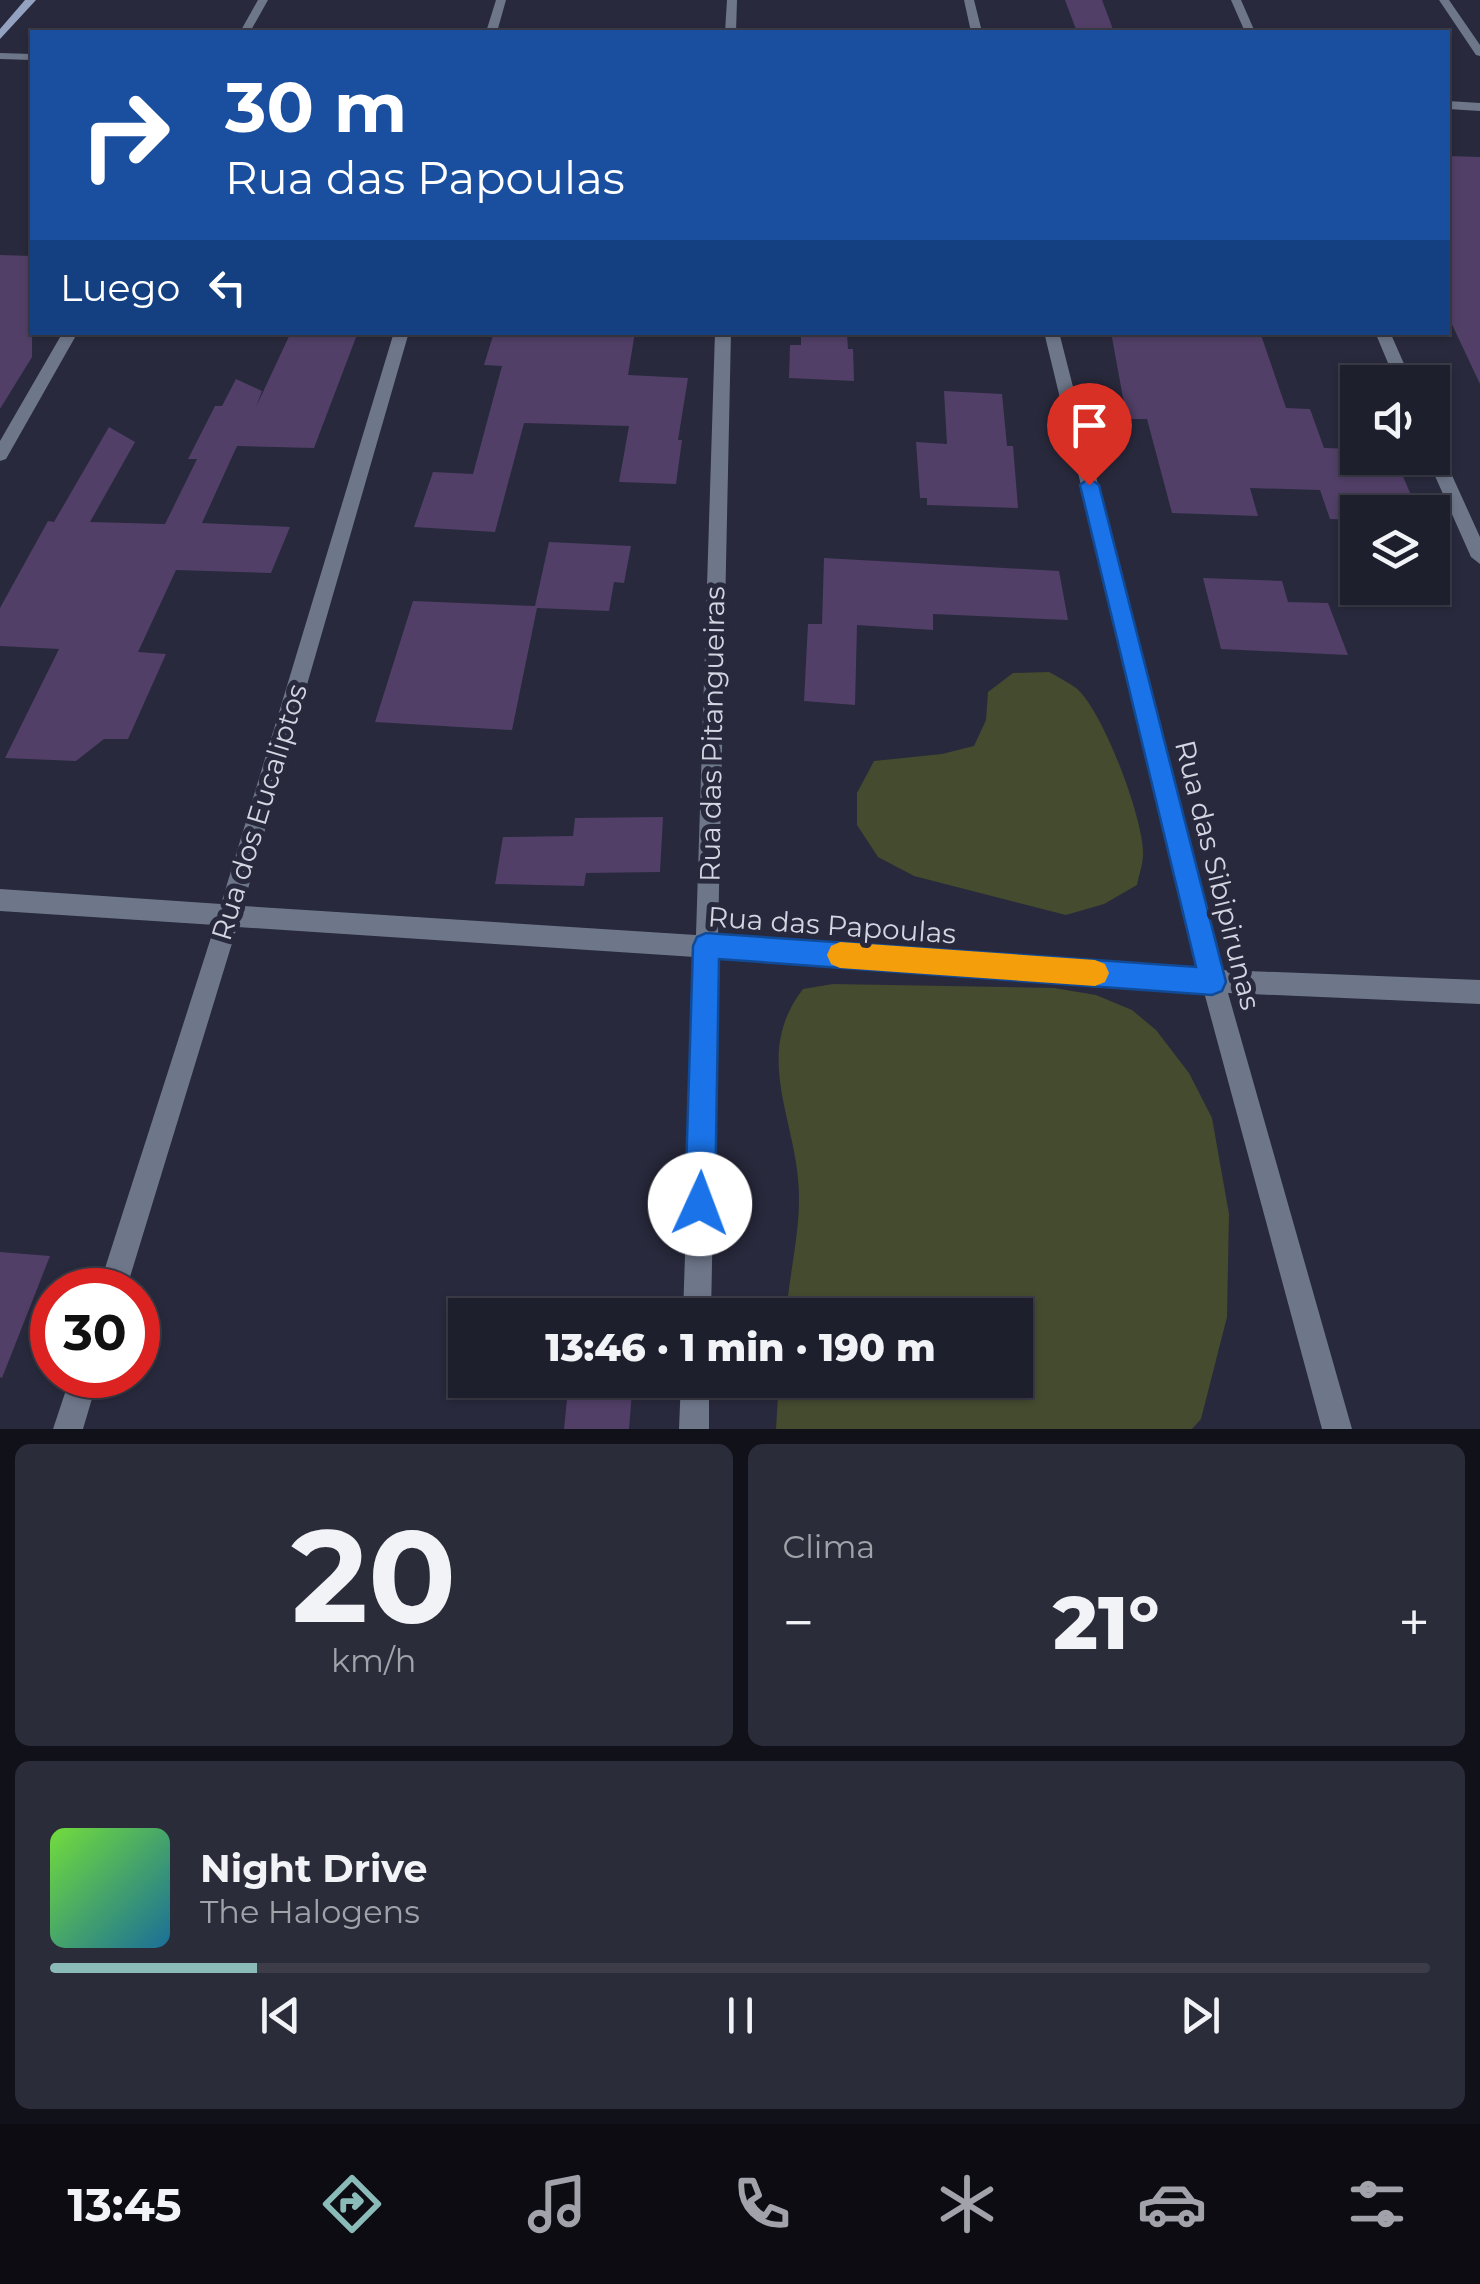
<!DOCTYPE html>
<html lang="es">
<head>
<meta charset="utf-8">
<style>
	:root { --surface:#1e1f2d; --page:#2b2c39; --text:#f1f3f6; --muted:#a1a2aa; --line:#3c3d49; --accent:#8bbbb9 }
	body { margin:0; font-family:Montserrat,sans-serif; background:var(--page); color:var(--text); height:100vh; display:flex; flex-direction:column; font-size:38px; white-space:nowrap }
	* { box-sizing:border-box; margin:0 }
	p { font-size:32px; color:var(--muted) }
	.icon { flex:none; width:55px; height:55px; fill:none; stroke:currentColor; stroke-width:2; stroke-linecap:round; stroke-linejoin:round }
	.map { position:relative; height:1429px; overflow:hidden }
	.drawer { display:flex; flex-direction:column; gap:15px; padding:15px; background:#101119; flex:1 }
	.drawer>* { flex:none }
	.banner { position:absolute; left:30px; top:30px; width:1420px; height:305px; border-radius:0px; box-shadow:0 2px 8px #0004,0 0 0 2px var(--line); background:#1a4fa0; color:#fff; overflow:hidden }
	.controls { position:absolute; left:1340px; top:365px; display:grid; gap:20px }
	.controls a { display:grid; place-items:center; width:110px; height:110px; border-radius:0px; background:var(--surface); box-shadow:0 2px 8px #0004,0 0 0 2px var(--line); font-size:50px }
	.speed { position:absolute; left:30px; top:1268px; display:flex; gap:20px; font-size:50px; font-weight:700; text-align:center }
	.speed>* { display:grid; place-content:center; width:130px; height:130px; border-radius:50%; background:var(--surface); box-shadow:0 2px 8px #0004,0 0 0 2px var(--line); line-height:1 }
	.speed .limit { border:15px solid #d22; background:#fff; color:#111 }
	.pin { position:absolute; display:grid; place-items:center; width:85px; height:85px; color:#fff; margin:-102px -42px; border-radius:50% 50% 50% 0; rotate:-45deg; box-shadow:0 0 10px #0007 }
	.pin .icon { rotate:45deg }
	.me { position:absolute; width:110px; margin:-55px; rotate:2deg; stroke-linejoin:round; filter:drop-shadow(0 0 8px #0008) }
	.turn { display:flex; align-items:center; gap:35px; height:210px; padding:0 30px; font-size:45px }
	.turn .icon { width:130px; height:130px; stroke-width:2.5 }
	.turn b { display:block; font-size:70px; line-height:85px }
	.then { display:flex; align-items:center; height:95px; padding:0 30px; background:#0003; gap:20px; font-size:38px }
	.big { font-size:75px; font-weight:800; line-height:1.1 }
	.drawer .card { flex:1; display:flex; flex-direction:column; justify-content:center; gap:15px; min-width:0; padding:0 35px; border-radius:15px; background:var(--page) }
	.drawer .dial { align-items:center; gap:0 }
	.dial b { font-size:130px; line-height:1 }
	.song { display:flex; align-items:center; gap:30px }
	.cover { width:120px; height:120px; border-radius:15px; background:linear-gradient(135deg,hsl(100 70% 55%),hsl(200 70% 35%)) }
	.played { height:10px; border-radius:5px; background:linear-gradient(90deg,var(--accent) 15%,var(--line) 15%) }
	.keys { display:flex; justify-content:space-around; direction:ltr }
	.heat { display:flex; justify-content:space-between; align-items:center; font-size:55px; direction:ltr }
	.drawer .tiles { flex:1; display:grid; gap:15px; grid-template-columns:1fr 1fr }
	.card:last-child { grid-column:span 2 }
	.trip { position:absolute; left:448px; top:1298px; width:585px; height:100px; border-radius:0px; background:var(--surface); box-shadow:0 2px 8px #0004,0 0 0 2px var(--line); font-weight:800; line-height:100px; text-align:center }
	.dock { display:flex; height:160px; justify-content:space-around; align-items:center; background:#0c0c12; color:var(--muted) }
	.dock .icon { width:70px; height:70px }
	.dock .current { color:var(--accent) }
	.dock b { font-size:45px; color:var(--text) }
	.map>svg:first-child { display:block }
	.green { fill:#444b2f }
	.building { fill:#513f67 }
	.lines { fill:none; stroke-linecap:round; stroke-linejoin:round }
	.street { fill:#6e778a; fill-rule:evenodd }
	.secondary { fill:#94a2c1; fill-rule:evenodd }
	.route { fill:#1a73e8; stroke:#114b97; stroke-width:2.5 }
	.slow { fill:#f59e0b }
	.labels { text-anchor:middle; stroke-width:10; stroke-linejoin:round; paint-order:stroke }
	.street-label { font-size:28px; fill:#d4d5e2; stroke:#28293c }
</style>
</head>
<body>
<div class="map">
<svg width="1480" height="1429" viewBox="0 0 1480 1429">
	<rect width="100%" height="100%" fill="#28293c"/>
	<path class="green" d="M 1049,672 C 1058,677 1068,682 1076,688 C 1103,710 1144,820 1143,854 C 1143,864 1139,875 1137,885 L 1104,904 L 1066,915 L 914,876 L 878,857 L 857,825 L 857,793 L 874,761 L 942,754 L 974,746 L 986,720 L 988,692 L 1013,673 Z
		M 833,984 L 1054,988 L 1096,995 L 1132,1010 L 1156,1030 L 1189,1073 L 1212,1118 L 1229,1214 L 1227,1317 L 1201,1419 L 1192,1429 L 776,1429 L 779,1380 L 1015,1380 L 1015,1315 L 786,1315 C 789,1277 799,1237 799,1199 C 800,1123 750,1058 803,989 Z"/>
	<path class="building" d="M 1065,0 L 1102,0 L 1114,32 L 1077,32 Z
		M 1448,156 L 1480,157 L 1480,384 L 1448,316 Z
		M 0,255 L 32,256 L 32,357 L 0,409 Z
		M 291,332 L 358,332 L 314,448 L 237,446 L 202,523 L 290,527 L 271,573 L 176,570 L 138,652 L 166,654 L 128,739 L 104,739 L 76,761 L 5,758 L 59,649 L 0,646 L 0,608 L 48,521 L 54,522 L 109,427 L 135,442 L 90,522 L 165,524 L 197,459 L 188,459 L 215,406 L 222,406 L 236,379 L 262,391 L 256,407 Z
		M 494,332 L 635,332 L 628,375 L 688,378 L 678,440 L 682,440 L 676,484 L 619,482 L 629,426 L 524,423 L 495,532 L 414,527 L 433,472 L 473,474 L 502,366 L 484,365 Z
		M 1111,332 L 1260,332 L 1286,408 L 1310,409 L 1324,448 L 1358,449 L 1358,458 L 1377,458 L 1380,464 L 1398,465 L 1417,509 L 1358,512 L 1358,520 L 1330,519 L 1320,490 L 1250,488 L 1258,516 L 1172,513 L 1147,419 L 1131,419 L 1123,398 Z
		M 801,333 L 847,334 L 848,349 L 853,349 L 854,381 L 789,378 L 790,345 L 801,345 Z
		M 944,391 L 1002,394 L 1007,446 L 1013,446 L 1018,508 L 927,505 L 927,498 L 920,498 L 916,442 L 947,444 Z
		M 549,542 L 631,546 L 624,583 L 614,582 L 609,611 L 537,608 L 512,730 L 375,722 L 413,601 L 535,606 Z
		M 824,558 L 1059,571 L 1068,620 L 933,614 L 933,630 L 857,625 L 855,705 L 804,701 L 808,624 L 822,624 Z
		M 1203,578 L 1282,581 L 1288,602 L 1328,603 L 1348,655 L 1221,649 Z
		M 663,817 L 660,872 L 586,873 L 584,886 L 495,884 L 503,837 L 573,836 L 575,818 Z
		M 0,1252 L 50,1256 L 2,1378 L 0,1377 Z
		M 569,1380 L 633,1380 L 629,1429 L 564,1429 Z"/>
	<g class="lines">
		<path class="street" d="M 258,0 L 268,0 L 250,32 L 240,32 Z
			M 496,0 L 506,0 L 497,32 L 486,32 Z
			M 727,0 L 737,0 L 736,32 L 725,32 Z
			M 964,0 L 974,0 L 982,32 L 971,32 Z
			M 1231,0 L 1241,0 L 1255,32 L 1245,32 Z
			M 1439,0 L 1449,0 L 1480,45 L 1480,56 L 1476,55 Z
			M 0,53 L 32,54 L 32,60 L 0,59 Z
			M 1448,101 L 1480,103 L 1480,111 L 1448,109 Z
			M 63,332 L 78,332 L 6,459 L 0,461 L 0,441 Z
			M 394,332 L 409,332 L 243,906 L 696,935 L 715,332 L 731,332 L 718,937 L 1198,969 L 1044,332 L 1059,332 L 1222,970 L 1480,980 L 1480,1004 L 1228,993 L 1352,1429 L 1322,1429 L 1204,992 L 718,959 L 711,1315 L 683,1315 L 695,957 L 237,927 L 126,1290 L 98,1290 L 215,925 L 0,911 L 0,889 L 221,904 Z
			M 1375,332 L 1390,332 L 1412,382 L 1396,382 Z
			M 1432,443 L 1440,449 L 1480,537 L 1480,564 L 1471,557 L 1427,458 L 1432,458 Z
			M 71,1375 L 99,1375 L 83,1429 L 53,1429 Z
			M 681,1380 L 709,1380 L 709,1429 L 679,1429 Z"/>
		<path class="secondary" d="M 25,0 L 36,0 L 0,39 L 0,29 Z"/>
	</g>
	<path class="route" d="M 1089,478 L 1099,485 L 1226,982 L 1222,991 L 1212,995 L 719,959 L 715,1204 L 710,1215 L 700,1219 L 689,1215 L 685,1204 L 693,946 L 697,937 L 706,933 L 1196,967 L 1080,485 Z"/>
	<path class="slow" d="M 840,942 L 1095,960 L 1105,964 L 1109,973 L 1105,982 L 1095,986 L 840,968 L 831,964 L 827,955 L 831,946 Z"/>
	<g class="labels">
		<g class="street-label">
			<text transform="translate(712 734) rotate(-89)" y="10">Rua das Pitangueiras</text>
			<text transform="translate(259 812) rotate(-73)" y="10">Rua dos Eucaliptos</text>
			<text transform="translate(1218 875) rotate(76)" y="10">Rua das Sibipirunas</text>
			<text transform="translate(832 925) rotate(4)" y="10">Rua das Papoulas</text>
		</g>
	</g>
</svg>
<div class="controls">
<a><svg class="icon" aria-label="sound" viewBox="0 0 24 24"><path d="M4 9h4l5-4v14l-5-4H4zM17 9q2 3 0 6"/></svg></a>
<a><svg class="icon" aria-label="layers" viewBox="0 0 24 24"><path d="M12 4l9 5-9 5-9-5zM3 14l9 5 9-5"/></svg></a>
</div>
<div class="speed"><div class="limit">30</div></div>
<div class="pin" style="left:1089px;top:485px;background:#d93025"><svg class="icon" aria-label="arrive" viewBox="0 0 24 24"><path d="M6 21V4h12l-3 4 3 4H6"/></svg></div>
<svg class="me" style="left:700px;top:1204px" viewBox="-20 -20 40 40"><circle r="19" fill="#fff"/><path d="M0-13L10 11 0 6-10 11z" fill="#1a73e8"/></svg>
<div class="trip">13:46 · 1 min · 190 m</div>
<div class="banner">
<div class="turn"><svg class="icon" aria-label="right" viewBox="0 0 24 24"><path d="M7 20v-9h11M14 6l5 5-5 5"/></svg><div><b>30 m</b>Rua das Papoulas</div></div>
<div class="then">Luego<svg class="icon" aria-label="left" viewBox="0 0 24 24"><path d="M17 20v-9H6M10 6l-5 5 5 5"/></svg></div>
</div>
</div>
<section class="drawer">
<div class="tiles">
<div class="card dial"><b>20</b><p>km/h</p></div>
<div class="card"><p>Clima</p>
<div class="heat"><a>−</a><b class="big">21°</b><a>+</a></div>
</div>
<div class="card">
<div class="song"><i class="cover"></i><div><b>Night Drive</b><p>The Halogens</p></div></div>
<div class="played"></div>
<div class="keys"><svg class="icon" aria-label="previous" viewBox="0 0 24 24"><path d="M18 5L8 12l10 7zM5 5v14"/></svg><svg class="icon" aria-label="pause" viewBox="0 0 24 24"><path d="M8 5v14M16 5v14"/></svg><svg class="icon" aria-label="next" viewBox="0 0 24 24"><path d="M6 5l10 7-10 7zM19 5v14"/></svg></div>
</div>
</div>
</section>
<nav class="dock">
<b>13:45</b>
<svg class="icon current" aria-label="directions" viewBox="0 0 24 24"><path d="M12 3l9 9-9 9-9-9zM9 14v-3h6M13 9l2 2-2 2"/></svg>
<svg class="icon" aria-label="music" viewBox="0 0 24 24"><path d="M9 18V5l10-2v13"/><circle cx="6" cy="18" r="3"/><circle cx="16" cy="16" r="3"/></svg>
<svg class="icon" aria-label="phone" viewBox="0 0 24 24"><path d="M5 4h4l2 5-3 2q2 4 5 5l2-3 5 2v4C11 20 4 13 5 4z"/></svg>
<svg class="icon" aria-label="climate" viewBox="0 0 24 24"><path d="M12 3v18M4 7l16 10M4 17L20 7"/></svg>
<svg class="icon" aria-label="car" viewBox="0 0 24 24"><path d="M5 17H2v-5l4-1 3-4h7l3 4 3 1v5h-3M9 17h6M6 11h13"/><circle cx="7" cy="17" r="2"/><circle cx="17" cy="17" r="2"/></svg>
<svg class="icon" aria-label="filters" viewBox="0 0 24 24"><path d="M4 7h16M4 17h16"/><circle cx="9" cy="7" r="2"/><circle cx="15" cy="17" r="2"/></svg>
</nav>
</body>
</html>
